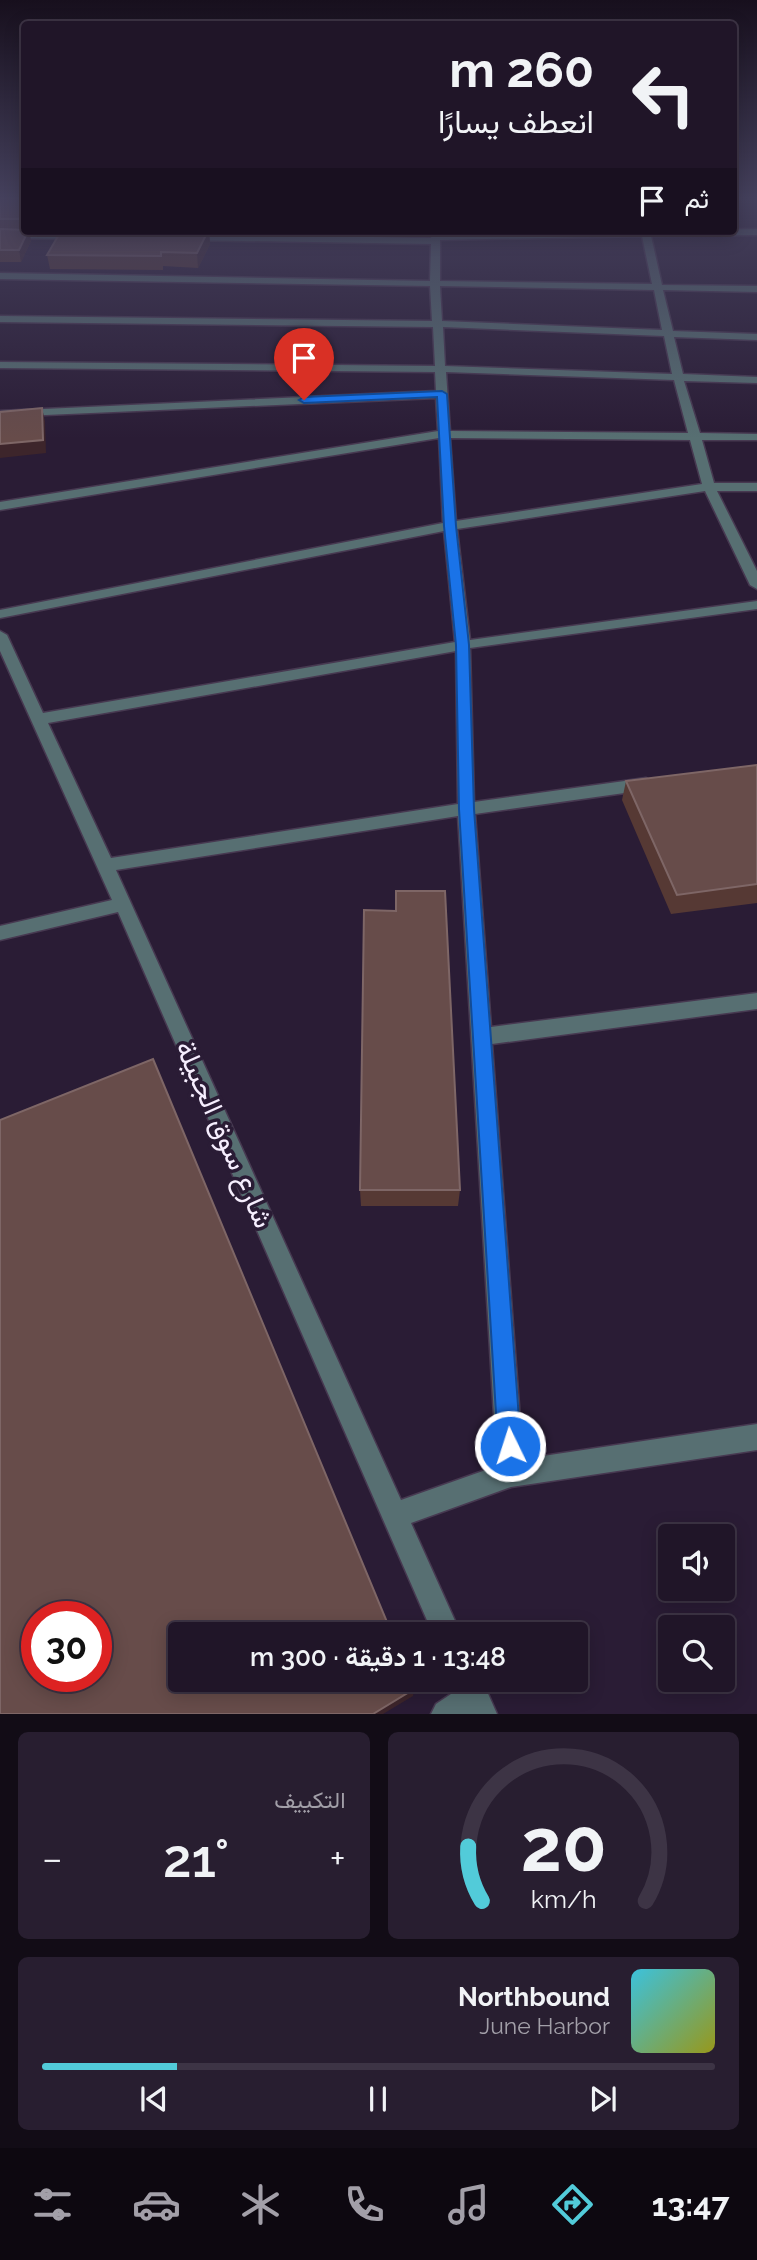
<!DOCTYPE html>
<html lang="ar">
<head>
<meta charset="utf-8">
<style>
	:root { --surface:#201528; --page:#281e30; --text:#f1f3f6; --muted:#a29fa8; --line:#3d3445; --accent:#52cbd9 }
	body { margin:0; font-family:Raleway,Vazirmatn,sans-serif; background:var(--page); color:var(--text); direction:rtl; height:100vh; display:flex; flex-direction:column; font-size:26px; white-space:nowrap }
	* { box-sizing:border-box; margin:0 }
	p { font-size:23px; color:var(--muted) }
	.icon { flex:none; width:38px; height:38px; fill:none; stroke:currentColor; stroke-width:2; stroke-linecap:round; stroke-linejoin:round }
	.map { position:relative; height:1714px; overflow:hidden; direction:ltr }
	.panel { display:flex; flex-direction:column; gap:18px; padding:18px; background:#120c16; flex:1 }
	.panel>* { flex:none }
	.guide { position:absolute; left:21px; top:21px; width:716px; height:214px; border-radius:7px; box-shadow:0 4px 18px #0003,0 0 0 2px var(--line); direction:rtl; background:#201528; color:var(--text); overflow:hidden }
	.fabs { position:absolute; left:658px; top:1524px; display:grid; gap:14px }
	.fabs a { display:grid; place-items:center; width:77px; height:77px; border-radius:7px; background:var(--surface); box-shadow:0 4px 18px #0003,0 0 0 2px var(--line); font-size:35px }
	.speed { position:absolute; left:21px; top:1601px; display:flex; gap:14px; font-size:35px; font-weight:700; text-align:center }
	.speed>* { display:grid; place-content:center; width:91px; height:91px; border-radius:50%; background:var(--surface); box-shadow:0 4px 18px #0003,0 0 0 2px var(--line); line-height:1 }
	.speed .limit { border:10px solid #d22; background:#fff; color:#111 }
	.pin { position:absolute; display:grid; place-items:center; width:60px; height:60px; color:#fff; margin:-72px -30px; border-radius:50% 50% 50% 0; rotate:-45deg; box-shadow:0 0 7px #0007 }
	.pin .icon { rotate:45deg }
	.me { position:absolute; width:77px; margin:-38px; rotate:356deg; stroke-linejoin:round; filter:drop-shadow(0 0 5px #0008) }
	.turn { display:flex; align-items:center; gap:24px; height:147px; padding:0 28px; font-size:32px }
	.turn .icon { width:91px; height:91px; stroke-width:2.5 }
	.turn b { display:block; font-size:49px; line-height:60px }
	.then { display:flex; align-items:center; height:66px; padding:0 28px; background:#0003; gap:14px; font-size:26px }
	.big { font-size:52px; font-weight:600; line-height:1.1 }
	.panel .tile { flex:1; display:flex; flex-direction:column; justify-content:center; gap:10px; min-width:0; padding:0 24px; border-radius:10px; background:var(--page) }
	.panel .dial { align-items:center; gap:0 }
	.dial svg { height:182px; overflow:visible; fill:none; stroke:var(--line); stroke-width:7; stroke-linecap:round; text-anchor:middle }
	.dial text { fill:var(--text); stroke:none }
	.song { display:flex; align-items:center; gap:21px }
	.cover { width:84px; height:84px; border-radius:10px; background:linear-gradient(135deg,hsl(190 70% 55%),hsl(60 70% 35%)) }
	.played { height:7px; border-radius:4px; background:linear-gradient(90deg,var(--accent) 20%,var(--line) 20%) }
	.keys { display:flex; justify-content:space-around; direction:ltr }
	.heat { display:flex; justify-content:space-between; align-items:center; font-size:38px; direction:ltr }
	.panel .tiles { flex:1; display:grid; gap:18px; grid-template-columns:1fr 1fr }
	.tile:last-child { grid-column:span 2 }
	.trip { position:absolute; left:168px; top:1622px; width:420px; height:70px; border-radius:7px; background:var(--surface); box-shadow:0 4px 18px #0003,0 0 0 2px var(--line); font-weight:600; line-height:70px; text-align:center; direction:rtl }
	.tab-bar { display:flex; height:112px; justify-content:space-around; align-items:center; background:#0d0810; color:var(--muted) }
	.tab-bar .icon { width:49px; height:49px }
	.tab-bar .current { color:var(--accent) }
	.tab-bar b { font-size:32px; color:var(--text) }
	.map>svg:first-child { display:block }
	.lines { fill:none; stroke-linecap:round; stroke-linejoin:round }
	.minor-casing { stroke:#473951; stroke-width:3 }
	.minor { fill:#576f72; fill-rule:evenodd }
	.wall { fill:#563934 }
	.shaded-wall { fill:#3d252b }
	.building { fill:#674c4a; stroke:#7e6666; stroke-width:2; fill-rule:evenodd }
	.route { fill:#1a73e8; stroke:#114b97; stroke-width:2 }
	.labels { text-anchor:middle; stroke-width:7; stroke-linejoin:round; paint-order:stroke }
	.near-street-label { font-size:28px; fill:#f6eefe; stroke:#2a1c35 }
</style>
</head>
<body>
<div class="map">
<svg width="757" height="1714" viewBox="0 0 757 1714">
	<rect width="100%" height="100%" fill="#2a1c35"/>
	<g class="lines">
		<g class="minor-casing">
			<path id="minor" d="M 757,229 L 757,235 L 651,236 L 662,285 L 757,286 L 757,292 L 663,290 L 673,331 L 757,334 L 757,340 L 674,337 L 683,374 L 757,377 L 757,383 L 684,381 L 700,433 L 757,434 L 757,440 L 702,440 L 714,483 L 757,483 L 757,491 L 717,491 L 757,571 L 757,589 L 750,585 L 705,491 L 457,529 L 470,640 L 757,601 L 757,609 L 470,648 L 474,802 L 646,778 L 654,784 L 646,790 L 475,814 L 491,1027 L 757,993 L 757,1009 L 492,1044 L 523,1459 L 757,1424 L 757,1450 L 511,1487 L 411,1523 L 461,1634 L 433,1634 L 118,912 L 0,940 L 0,926 L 112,900 L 0,651 L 0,631 L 7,635 L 43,713 L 455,642 L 444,531 L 0,618 L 0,610 L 443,523 L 439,438 L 0,510 L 0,502 L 438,431 L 436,398 L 0,417 L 0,411 L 436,391 L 435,372 L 0,368 L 0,362 L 435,366 L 433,327 L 0,322 L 0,316 L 432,321 L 430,286 L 0,279 L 0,273 L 430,281 L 431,244 L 185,240 L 181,237 L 185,234 L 431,238 L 432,231 L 440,231 L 440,234 ZM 642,236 L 652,284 L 440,281 L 440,240 ZM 440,286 L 654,290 L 662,330 L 442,321 ZM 443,327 L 664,336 L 672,374 L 445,366 ZM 446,372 L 674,380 L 688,433 L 450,431 ZM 450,438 L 690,440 L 702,484 L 456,521 ZM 456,651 L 458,804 L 111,858 L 48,723 ZM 458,816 L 497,1466 L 401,1500 L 116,870 Z
				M 0,232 L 80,233 L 84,236 L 80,239 L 0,238 Z
				M 453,1680 L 482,1680 L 497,1714 L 431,1714 L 436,1704 L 457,1690 Z"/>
		</g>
		<use href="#minor" class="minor"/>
	</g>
	<path class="wall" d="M 0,199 L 24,199 L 24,231 L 29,231 L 31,241 L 21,262 L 0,262 Z
		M 61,231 L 217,231 L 209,231 L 210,244 L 198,268 L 163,266 L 163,270 L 50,269 L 47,255 Z
		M 757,765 L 757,903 L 671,914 L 622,800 L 626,781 Z
		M 360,1190 L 460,1190 L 458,1206 L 361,1206 Z"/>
	<path class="shaded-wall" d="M 28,231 L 29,231 L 31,241 L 21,262 L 19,250 Z
		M 208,231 L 209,231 L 210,244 L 198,268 L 197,253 Z
		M 42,408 L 45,421 L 46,453 L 0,458 L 0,444 Z
		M 414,1689 L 413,1696 L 383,1714 L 373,1714 Z"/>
	<path class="building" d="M 0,199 L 24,199 L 24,219 L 0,219 Z
		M 0,229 L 24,230 L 24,231 L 28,231 L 19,250 L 0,250 Z
		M 61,231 L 208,231 L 197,253 L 161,252 L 161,256 L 47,255 Z
		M 42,408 L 43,440 L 0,444 L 0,412 Z
		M 757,765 L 757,884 L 677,895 L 626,781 Z
		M 396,891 L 445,891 L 460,1190 L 360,1190 L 364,910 L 396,911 Z
		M 153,1059 L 392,1634 L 180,1634 L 180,1680 L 411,1680 L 414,1689 L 373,1714 L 0,1714 L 0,1120 ZM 37,1617 L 96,1617 L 96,1676 L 37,1676 Z"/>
	<linearGradient id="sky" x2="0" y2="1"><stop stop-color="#170f1d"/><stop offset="0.45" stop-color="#44405c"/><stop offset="1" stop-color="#44405c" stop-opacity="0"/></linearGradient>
	<rect width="757" height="439" fill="url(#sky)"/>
	<path class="route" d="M 442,391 L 447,394 L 456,526 L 469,645 L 474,809 L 521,1446 L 518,1455 L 510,1458 L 501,1455 L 498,1446 L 459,809 L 456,645 L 444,526 L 437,397 L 304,403 L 299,400 L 304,397 Z"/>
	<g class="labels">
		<g class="near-street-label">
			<text transform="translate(225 1134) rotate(66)" y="10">شارع سوق الجبيلة</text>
		</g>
	</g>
</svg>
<div class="fabs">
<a><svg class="icon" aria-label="sound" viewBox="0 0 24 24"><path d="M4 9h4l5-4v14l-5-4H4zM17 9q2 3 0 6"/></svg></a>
<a><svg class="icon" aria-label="search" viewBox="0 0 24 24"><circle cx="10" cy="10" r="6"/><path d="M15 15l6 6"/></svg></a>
</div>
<div class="speed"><div class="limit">30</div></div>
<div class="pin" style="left:304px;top:400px;background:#d93025"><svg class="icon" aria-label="arrive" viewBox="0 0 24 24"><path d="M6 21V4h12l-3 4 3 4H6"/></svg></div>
<svg class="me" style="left:510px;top:1446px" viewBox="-20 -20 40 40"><circle r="17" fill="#1a73e8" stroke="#fff" stroke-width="3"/><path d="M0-11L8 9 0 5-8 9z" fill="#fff"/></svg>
<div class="trip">13:48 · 1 دقيقة · 300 m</div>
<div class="guide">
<div class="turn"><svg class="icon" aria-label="left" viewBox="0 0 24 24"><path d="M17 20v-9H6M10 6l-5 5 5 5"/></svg><div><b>260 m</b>انعطف يسارًا</div></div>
<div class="then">ثم<svg class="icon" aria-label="arrive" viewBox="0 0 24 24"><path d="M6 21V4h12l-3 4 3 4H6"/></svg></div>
</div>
</div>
<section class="panel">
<div class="tiles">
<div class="tile dial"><svg viewBox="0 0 100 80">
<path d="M14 69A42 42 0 1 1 86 69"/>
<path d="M14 69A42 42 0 0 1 8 45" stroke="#52cbd9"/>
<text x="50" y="56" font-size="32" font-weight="700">20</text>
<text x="50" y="72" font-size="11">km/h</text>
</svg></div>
<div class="tile"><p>التكييف</p>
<div class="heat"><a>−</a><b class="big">21°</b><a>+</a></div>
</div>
<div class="tile">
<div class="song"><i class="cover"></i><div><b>Northbound</b><p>June Harbor</p></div></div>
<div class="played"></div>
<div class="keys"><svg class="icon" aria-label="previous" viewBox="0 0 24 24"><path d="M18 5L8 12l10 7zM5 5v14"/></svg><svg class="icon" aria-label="pause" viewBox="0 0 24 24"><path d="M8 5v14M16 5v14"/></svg><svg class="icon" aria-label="next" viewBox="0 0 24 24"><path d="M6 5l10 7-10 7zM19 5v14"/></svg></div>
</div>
</div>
</section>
<nav class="tab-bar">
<b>13:47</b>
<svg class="icon current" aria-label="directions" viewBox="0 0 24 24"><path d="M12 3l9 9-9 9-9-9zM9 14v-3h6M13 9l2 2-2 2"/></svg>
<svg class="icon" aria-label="music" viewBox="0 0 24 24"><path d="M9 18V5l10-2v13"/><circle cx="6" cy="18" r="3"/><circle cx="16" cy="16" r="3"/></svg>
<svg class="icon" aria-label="phone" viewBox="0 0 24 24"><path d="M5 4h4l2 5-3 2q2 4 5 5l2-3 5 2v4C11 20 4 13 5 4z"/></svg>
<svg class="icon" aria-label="climate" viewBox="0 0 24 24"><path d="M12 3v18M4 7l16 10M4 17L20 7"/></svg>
<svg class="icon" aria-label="car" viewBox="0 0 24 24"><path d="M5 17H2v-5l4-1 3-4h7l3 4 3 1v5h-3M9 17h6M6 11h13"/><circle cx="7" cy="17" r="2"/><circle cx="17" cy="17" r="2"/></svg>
<svg class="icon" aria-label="filters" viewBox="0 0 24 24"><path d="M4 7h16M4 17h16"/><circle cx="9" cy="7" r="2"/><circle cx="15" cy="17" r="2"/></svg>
</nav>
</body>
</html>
